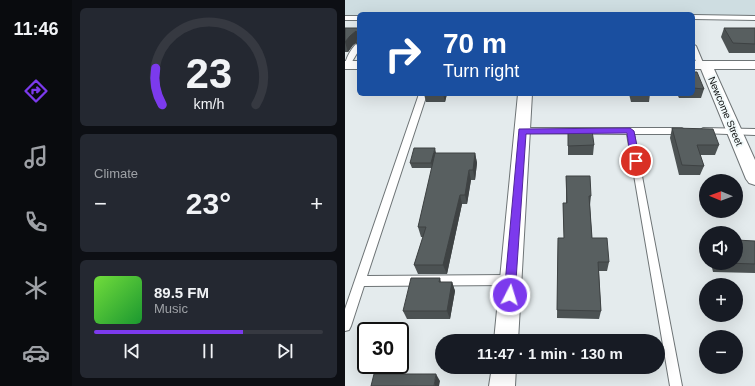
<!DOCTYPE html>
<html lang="en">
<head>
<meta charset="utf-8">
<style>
	:root { --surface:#171b24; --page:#242831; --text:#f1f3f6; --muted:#9ea1a6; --line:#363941; --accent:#7c3aed }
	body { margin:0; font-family:Helvetica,sans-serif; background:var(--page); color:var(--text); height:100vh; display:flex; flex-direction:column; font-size:15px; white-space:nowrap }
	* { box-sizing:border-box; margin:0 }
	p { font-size:13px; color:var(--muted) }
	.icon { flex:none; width:22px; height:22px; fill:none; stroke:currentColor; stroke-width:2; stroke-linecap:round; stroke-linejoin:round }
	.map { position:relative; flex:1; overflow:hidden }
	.sheet { display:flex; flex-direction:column; gap:8px; padding:8px; background:#0d0f14; width:273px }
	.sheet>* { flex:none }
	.guide { position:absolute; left:12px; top:12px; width:338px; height:84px; border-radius:6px; box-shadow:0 4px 16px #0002; background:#1a4fa0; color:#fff; overflow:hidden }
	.needle { width:26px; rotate:271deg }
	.controls { position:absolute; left:354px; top:174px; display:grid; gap:8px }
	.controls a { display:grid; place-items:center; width:44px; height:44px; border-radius:50%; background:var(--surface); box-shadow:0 4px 16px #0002; font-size:20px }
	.speed { position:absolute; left:12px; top:322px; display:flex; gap:8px; font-size:20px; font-weight:700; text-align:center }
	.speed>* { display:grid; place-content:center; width:52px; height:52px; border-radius:50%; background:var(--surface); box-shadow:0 4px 16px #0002; line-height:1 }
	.speed .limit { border:2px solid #111; border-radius:6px; background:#fff; color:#111 }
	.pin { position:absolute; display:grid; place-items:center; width:34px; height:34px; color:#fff; margin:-17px; border:2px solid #fff; border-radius:50%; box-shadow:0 1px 4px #0007 }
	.me { position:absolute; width:44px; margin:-22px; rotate:5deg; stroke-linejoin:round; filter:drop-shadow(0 0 3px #0008) }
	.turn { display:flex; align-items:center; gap:14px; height:84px; padding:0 20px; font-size:18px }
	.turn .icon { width:52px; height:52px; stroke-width:2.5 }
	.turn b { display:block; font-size:28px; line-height:34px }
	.big { font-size:30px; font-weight:800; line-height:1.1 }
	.sheet .widget { flex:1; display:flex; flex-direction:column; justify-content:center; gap:6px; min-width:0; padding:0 14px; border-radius:6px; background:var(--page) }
	.sheet .dial { align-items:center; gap:0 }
	.dial svg { height:104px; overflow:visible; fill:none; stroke:var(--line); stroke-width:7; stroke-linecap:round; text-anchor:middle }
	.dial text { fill:var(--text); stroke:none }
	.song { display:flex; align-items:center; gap:12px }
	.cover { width:48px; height:48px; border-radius:6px; background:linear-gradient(135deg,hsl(100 70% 55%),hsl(130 70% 35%)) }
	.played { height:4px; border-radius:2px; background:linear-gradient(90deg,var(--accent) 65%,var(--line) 65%) }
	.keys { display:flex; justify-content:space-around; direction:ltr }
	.heat { display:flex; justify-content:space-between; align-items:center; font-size:22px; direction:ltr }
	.trip { position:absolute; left:90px; top:334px; width:230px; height:40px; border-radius:20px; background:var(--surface); box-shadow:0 4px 16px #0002; font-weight:800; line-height:40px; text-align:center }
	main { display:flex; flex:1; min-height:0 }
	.menu { display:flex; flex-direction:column; width:72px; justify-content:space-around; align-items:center; background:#090b0e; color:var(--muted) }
	.menu .icon { width:28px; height:28px }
	.menu .on { color:var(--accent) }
	.menu b { font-size:18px; color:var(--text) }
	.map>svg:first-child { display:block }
	.built { fill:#cedde1 }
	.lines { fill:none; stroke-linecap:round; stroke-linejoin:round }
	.lane-casing { stroke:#6e7476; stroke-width:2 }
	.street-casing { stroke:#6e7476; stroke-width:2 }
	.lane { fill:#fff; fill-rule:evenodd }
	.street { fill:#fff; fill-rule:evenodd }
	.wall { fill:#4c5253 }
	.shaded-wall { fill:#3e4243 }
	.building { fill:#585f60; stroke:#3e4243 }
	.route { fill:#7c3aed; stroke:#51269a }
	.labels { text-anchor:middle; stroke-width:4; stroke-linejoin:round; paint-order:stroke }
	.street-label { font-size:10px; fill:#0d1010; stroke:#f1f9fa }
</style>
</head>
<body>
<main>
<nav class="menu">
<b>11:46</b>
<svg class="icon on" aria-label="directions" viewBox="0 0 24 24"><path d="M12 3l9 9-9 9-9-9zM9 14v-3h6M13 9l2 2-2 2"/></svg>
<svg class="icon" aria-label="music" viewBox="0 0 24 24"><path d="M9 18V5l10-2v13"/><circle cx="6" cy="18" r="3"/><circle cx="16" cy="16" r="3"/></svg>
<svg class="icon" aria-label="phone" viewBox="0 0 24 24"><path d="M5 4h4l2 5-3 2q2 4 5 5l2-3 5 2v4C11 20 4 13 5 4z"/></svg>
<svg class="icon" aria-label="climate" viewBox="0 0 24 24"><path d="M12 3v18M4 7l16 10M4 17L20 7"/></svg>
<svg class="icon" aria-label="car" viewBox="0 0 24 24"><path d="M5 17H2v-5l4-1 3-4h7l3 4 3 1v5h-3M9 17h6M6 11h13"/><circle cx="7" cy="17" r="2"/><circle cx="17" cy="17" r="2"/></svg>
</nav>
<section class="sheet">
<div class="widget dial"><svg viewBox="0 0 100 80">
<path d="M14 69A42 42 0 1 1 86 69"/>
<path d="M14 69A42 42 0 0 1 9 41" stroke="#7c3aed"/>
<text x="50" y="56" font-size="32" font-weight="700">23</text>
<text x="50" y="72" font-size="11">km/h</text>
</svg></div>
<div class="widget"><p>Climate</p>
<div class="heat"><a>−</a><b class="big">23°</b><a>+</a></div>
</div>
<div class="widget">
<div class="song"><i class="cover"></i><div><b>89.5 FM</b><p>Music</p></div></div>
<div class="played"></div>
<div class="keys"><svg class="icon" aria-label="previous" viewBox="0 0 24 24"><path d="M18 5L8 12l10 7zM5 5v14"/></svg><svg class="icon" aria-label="pause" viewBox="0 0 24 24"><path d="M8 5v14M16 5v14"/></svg><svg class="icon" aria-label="next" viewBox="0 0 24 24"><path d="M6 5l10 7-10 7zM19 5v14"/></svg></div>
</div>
</section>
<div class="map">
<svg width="410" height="386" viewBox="0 0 410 386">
	<rect width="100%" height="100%" fill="#e4ebed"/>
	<path class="built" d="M 0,0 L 410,0 L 410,15 L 0,15 Z"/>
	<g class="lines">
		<g class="lane-casing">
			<path id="lane" d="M 348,15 L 410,16 L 410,20 L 348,19 Z
				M 0,16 L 14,16 L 14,20 L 0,20 Z
				M 14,42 L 14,50 L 5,65 L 0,66 C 0,59 8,45 14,42 Z
				M 348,44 L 351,46 L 359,65 L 358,66 L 356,67 C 349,63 348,52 348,44 Z
				M 74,94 L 82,94 L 22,276 L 166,275 L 170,277 L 171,280 L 170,283 L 166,285 L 19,286 L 6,326 L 4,330 L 0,331 L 0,309 Z
				M 177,128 L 337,128 L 341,131 L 337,134 L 289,134 L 337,386 L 325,386 L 282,134 L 174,133 L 173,131 L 174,129 Z
				M 358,128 L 410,129 L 410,135 L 355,133 L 354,131 Z"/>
		</g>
		<g class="street-casing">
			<path id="street" d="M 0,61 L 14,61 L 14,69 L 0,69 Z
				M 348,61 L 410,61 L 410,69 L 369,69 L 410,160 L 410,185 L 404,183 L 401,179 L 356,69 L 348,69 Z
				M 173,94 L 187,94 L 173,341 L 149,341 Z
				M 147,367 L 171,367 L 170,386 L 144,386 Z"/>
		</g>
		<use href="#lane" class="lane"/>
		<use href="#street" class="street"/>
	</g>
	<path class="wall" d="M 0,28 L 14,28 L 14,51 L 11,43 L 8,45 L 3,52 L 0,52 Z
		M 379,28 L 410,28 L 410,53 L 384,53 L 376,37 Z
		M 348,72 L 359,89 L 356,98 L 334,98 L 332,94 L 348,94 Z
		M 79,94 L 102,94 L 100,102 L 81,102 Z
		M 284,94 L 305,94 L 304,102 L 286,102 Z
		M 327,128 L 374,145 L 370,155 L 355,155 L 359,166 L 355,175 L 334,175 L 325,138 Z
		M 223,130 L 249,145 L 248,155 L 223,155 Z
		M 91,153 L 130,153 L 132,163 L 130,180 L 126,180 L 122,204 L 117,204 L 102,274 L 73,274 L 69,265 L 78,237 L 76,237 L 73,227 L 87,168 L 67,168 L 65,163 Z
		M 221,176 L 246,196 L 245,205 L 247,238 L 264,262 L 262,271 L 254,271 L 256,311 L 254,319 L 212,318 L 213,238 L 219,238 L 218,203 L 221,203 Z
		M 410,241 L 410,273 L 368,272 L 366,263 L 391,263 Z
		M 95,278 L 96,282 L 107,282 L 110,291 L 105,319 L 62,319 L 58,311 Z"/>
	<path class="shaded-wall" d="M 11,31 L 14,41 L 8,45 L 3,52 L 0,42 L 5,36 Z
		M 98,94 L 102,94 L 100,102 Z
		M 90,148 L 91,153 L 88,168 L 86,163 Z
		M 130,153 L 132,163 L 130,180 L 128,170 Z
		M 124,170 L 126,180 L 122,204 L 120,195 Z
		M 115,195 L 117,204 L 102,274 L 98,265 Z
		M 107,282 L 110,291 L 105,319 L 102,311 Z
		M 91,374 L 95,381 L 94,386 L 89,386 Z"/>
	<path class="building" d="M 0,28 L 14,28 L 14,43 L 11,43 L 12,33 L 11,31 L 5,36 L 0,42 Z
		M 379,28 L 410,28 L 410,44 L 388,43 Z
		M 348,72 L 352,72 L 359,89 L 348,88 Z
		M 327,128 L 368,129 L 374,145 L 352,145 L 359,166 L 337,165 Z
		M 223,130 L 247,130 L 249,145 L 223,146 Z
		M 69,148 L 90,148 L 86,163 L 65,163 Z
		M 90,153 L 130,153 L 128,170 L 124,170 L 120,195 L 115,195 L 98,265 L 69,265 L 81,227 L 73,227 Z
		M 221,176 L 245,176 L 246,196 L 244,196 L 247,238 L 262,238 L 264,262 L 253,262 L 256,311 L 212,310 L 213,238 L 219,238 L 218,203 L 222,203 Z
		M 391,240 L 410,241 L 410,264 L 380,263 L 391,263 Z
		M 66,278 L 95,278 L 94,282 L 107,282 L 102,311 L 58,311 Z
		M 29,374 L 91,374 L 89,386 L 26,386 Z"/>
	<path class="route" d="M 285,128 L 289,131 L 295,161 L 291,164 L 286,161 L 282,133 L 181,134 L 170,295 L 169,299 L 165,300 L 161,299 L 159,295 L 174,129 Z"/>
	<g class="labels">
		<g class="street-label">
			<text transform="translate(381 111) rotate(67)" y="4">Newcome Street</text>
		</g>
	</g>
</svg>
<div class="controls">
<a><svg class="needle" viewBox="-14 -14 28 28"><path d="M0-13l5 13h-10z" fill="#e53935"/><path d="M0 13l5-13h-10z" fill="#9ea1a6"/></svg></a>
<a><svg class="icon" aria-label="sound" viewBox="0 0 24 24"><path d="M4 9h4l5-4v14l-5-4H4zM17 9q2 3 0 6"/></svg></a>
<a>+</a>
<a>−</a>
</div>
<div class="speed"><div class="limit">30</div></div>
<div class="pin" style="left:291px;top:161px;background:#d93025"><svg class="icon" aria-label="arrive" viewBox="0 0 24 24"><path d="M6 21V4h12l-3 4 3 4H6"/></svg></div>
<svg class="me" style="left:165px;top:295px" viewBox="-20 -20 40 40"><circle r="17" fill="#7c3aed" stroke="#fff" stroke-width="3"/><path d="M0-11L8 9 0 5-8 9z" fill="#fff"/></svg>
<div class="trip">11:47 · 1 min · 130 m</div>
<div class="guide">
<div class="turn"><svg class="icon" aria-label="right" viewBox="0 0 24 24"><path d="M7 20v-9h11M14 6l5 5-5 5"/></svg><div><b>70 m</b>Turn right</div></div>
</div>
</div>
</main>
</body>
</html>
